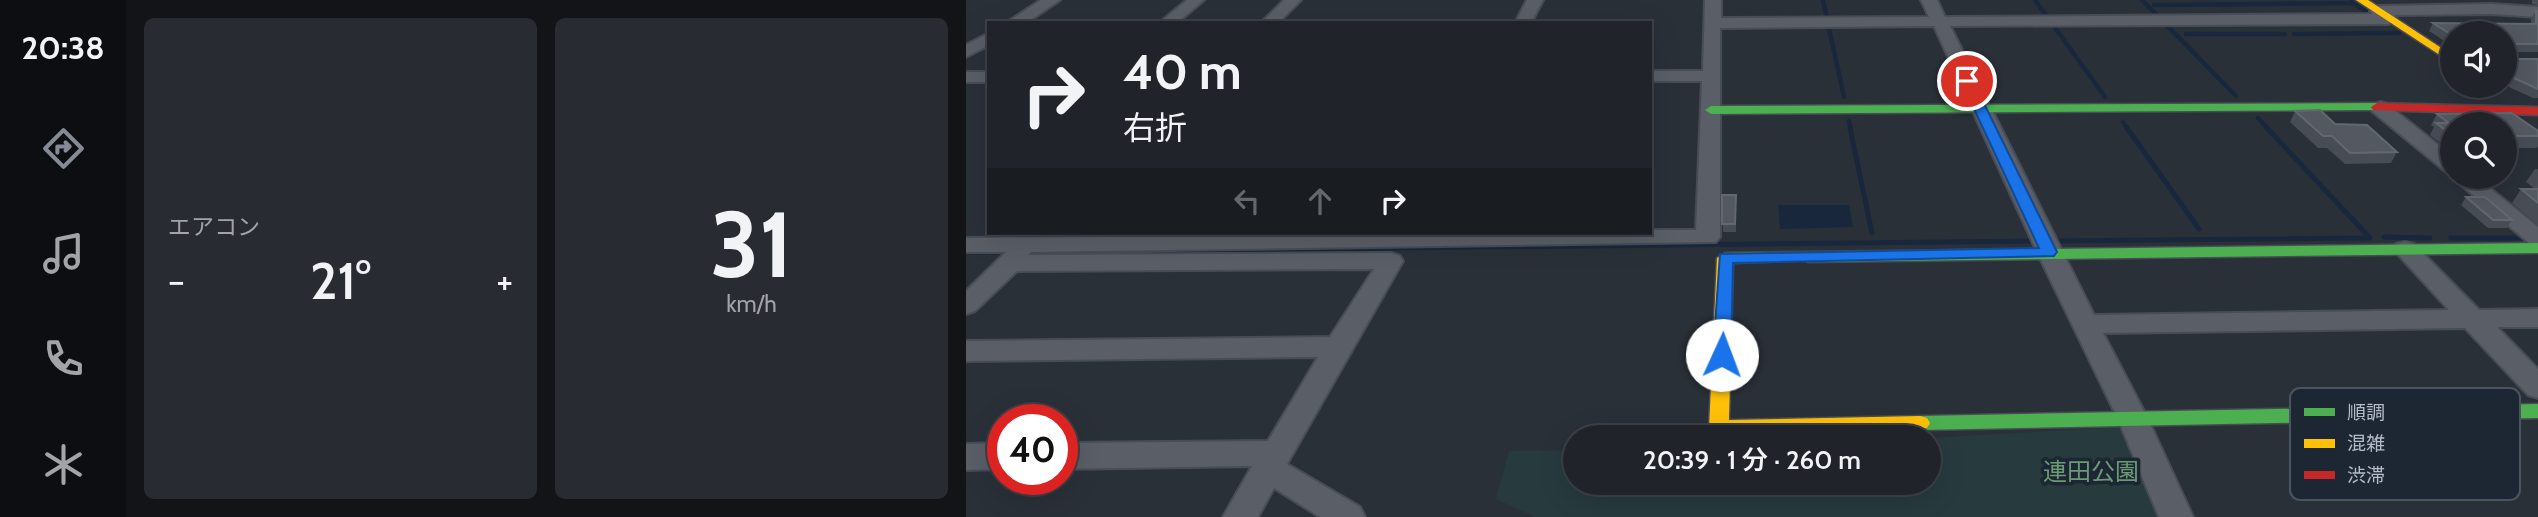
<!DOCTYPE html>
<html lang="ja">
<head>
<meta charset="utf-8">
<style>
	:root { --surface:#20242a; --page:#282c32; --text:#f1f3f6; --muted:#a2a4a8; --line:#3d4147; --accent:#848b96 }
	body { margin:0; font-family:Cabin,"Noto Sans JP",sans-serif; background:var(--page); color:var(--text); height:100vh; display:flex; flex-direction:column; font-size:26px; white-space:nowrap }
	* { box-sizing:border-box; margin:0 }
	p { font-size:23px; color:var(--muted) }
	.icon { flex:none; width:38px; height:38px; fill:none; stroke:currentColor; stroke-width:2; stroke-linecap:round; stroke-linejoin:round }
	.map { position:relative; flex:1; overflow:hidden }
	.panel { display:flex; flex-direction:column; gap:18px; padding:18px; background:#121417; width:840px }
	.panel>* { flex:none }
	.banner { position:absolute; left:21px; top:21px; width:665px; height:214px; border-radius:0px; box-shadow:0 7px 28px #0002,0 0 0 2px var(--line); background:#20242a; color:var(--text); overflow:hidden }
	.tools { position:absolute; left:1474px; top:21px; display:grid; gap:14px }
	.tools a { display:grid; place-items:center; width:77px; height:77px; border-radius:50%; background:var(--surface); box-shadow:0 7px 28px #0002,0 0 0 2px var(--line); font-size:35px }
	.speed { position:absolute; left:21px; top:404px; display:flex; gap:14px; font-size:35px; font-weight:700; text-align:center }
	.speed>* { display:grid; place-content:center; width:91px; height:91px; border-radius:50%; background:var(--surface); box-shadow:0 7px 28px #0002,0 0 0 2px var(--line); line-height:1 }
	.speed .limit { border:10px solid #d22; background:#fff; color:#111 }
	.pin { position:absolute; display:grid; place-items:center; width:60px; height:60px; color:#fff; margin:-30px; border:4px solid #fff; border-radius:50%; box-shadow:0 2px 7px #0007 }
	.me { position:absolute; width:77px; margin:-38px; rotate:2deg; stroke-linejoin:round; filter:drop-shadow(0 0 5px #0008) }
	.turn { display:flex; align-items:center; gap:24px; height:147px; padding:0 21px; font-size:32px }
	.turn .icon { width:91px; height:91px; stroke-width:2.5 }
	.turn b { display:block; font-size:49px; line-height:60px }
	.lanes { display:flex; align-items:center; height:66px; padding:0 21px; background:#0003; justify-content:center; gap:35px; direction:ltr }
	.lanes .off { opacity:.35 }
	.big { font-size:52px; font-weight:600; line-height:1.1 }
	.panel .widget { flex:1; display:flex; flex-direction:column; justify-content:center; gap:10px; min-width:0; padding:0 24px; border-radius:10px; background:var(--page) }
	.panel .dial { align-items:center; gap:0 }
	.dial b { font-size:91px; line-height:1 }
	.heat { display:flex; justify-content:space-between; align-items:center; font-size:38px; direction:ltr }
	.panel .tiles { flex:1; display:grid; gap:18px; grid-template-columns:repeat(2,1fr) }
	.trip { position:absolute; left:597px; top:425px; width:378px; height:70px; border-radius:35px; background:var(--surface); box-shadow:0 7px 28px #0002,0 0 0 2px var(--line); font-weight:600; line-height:70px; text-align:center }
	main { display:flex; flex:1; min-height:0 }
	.dock { display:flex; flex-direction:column; width:126px; justify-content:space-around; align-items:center; background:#0d0e11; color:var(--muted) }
	.dock .icon { width:49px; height:49px }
	.dock .active { color:var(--accent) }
	.dock b { font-size:32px; color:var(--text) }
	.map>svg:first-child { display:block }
	.green { fill:#273a3e }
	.water { fill:#19273c }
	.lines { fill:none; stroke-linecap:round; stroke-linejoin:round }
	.stream-far1 { stroke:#19273c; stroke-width:4.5 }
	.stream { stroke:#19273c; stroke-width:5 }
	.street-casing { stroke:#484c55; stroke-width:4 }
	.fast-casing { stroke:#484c55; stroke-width:3 }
	.slow-casing { stroke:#484c55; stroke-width:3 }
	.jam-casing { stroke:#484c55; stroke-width:3 }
	.street { fill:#5a5e66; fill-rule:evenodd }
	.fast { fill:#4caf50; fill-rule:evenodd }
	.slow { fill:#ffc107; fill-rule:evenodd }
	.jam { fill:#c62828; fill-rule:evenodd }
	.wall { fill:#474c55 }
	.building { fill:#535861; stroke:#626872; stroke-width:2 }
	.route { fill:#1a73e8; stroke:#114b97; stroke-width:2 }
	.labels { text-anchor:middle; stroke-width:7; stroke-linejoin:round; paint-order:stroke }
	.near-park-label { font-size:24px; fill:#6b9a76; stroke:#1d2633 }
	.key { fill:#1d2633; stroke:#4a5360; stroke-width:2 }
	.key-label { font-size:19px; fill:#b4bcc9 }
</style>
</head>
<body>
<main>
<nav class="dock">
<b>20:38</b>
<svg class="icon active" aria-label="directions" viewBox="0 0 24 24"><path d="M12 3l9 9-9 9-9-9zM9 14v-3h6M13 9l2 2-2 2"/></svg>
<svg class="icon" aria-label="music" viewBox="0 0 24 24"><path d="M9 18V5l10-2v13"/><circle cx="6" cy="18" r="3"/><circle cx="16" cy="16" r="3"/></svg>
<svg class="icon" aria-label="phone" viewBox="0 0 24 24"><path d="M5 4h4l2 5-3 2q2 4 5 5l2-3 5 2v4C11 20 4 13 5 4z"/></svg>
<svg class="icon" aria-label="climate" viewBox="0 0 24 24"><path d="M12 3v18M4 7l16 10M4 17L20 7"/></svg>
</nav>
<section class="panel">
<div class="tiles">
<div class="widget"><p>エアコン</p>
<div class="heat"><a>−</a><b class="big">21°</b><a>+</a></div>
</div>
<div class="widget dial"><b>31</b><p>km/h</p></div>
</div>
</section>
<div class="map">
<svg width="1572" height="517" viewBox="0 0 1572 517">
	<rect width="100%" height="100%" fill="#2a3038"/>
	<path class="green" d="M 1153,427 L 1194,517 L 569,517 L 530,499 L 543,451 L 609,450 L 609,483 L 962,483 L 962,438 Z"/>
	<path class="water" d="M 812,205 L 883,205 L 887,227 L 814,229 Z"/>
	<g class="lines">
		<path class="stream-far1" d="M 857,0 L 861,19
			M 1069,0 L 1082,18
			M 1176,0 L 1270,96
			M 1386,2 L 1408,17
			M 1188,5 L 1388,3
			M 1085,22 L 1139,97
			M 862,24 L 878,97
			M 1220,34 L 1319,34
			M 1328,34 L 1433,33
			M 1292,118 L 1303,130
			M 883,121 L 885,130
			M 1157,122 L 1162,130"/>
		<path class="stream" d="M 884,128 L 906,233
			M 1161,128 L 1233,229
			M 1418,237 L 1464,238
			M 1485,238 L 1564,238
			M 1083,241 L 1404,238 L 1301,128
			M 0,252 L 47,252
			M 68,252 L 1073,241"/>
		<g class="street-casing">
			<path id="street" d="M 75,0 L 94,0 L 60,23 L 40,23 Z
				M 221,0 L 238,0 L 211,23 L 193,23 Z
				M 318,0 L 335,0 L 312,23 L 295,23 Z
				M 561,0 L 577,0 L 565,23 L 549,23 Z
				M 739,0 L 755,0 L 755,18 L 963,17 L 955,0 L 971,0 L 979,17 L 1407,14 L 1404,11 L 1412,6 L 1525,4 L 1572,7 L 1572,17 L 1525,14 L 1428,15 L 1431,19 L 1423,24 L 984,26 L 1128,315 L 1483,310 L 1427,249 L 1430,244 L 1439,242 L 1448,244 L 1513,310 L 1572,309 L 1572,327 L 1531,327 L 1572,369 L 1572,398 L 1562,395 L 1499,328 L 1137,333 L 1181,417 L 1227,517 L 1193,517 L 1151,417 L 1071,252 L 968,26 L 754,28 L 754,237 L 750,242 L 65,252 L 62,255 L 425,253 L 434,256 L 437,261 L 321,464 L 394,507 L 399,517 L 354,517 L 308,488 L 292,517 L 257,517 L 286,466 L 96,469 L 96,443 L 302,441 L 352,357 L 0,361 L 0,341 L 364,337 L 408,269 L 51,271 L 9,311 L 0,314 L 0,291 L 40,252 L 0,252 L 0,238 L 684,233 L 684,230 L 730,230 L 736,81 L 684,81 L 684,71 L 737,71 Z
				M 23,33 L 23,45 L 0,57 L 0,45 Z
				M 0,72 L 23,72 L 23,82 L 0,82 Z
				M 1414,102 L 1421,104 L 1486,156 L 1486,173 L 1479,171 L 1407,112 L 1404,108 Z
				M 1486,177 L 1510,177 L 1572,227 L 1572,246 L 1564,244 Z
				M 37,443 L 37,469 L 0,470 L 0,444 Z"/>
		</g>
		<g class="fast-casing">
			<path id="fast" d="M 1411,103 L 1417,107 L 1415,110 L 745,114 L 739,110 L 745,106 Z
				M 1572,243 L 1572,253 L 842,262 L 834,257 L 842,252 Z
				M 1572,404 L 1572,418 L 954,430 L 947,428 L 944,423 L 947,418 L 954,416 Z"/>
		</g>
		<g class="slow-casing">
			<path id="slow" d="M 1390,0 L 1402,0 L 1486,55 L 1486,63 Z
				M 842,252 L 850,257 L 848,260 L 767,263 L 763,420 L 954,416 L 961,418 L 964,423 L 961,428 L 753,436 L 746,433 L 743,428 L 751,258 L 759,253 Z"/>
		</g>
		<g class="jam-casing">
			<path id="jam" d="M 1411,103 L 1572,107 L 1572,115 L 1407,110 L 1405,107 Z"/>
		</g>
		<use href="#street" class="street"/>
		<use href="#fast" class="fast"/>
		<use href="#slow" class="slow"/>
		<use href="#jam" class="jam"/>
	</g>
	<path class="wall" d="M 1533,0 L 1572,0 L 1572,5 L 1566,4 L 1566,0 Z
		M 1570,11 L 1572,11 L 1572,52 L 1541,52 L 1543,59 L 1572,59 L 1572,98 L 1567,98 L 1545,88 L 1538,83 L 1538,33 L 1486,33 L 1486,46 L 1463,31 L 1467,23 L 1565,24 L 1565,19 Z
		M 1329,111 L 1369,124 L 1431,152 L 1425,163 L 1379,164 L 1361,148 L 1352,148 L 1324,122 Z
		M 1546,113 L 1572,131 L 1572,146 L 1571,148 L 1538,148 L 1538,124 L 1486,124 L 1486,150 L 1483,150 L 1464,135 L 1468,127 L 1465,125 L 1471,114 Z
		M 1569,169 L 1572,169 L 1572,225 L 1546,203 L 1555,189 L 1569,189 L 1560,182 Z
		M 756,195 L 770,195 L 770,232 L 757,232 Z
		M 1500,197 L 1546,220 L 1541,228 L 1522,228 L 1495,205 Z"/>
	<path class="building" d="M 1570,11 L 1572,11 L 1572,44 L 1543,44 L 1540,47 L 1543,59 L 1572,59 L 1572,89 L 1550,79 L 1538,71 L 1538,33 L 1486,33 L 1486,35 L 1467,23 L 1570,24 Z
		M 1354,110 L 1369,124 L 1401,125 L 1431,152 L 1384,153 L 1366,136 L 1357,136 L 1329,111 Z
		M 1546,113 L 1572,131 L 1572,136 L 1538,136 L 1538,124 L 1486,124 L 1486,135 L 1470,123 L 1483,123 L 1471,114 Z
		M 1555,189 L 1572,189 L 1572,203 Z
		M 756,195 L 770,195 L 769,224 L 756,224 Z
		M 1500,197 L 1519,197 L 1546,220 L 1527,220 Z"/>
	<path class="route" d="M 997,78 L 1007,81 L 1091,252 L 1088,256 L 767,263 L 765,355 L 762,360 L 749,360 L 747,355 L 754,254 L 1073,248 L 995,81 Z"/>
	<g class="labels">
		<g class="near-park-label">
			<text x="1125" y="480">連田公園</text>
		</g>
	</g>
	<rect x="1324" y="388" width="230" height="112" rx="10" class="key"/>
	<rect x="1338" y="408" width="31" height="8" fill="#4caf50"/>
	<rect x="1338" y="439" width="31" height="9" fill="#ffc107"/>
	<rect x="1338" y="471" width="31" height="8" fill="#c62828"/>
	<g class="key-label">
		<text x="1381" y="419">順調</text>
		<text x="1381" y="450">混雑</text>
		<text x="1381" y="482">渋滞</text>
	</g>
</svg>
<div class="tools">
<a><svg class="icon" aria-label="sound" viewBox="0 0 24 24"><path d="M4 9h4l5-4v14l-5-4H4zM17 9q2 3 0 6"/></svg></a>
<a><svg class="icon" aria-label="search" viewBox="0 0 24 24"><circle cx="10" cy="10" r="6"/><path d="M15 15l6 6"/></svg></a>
</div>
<div class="speed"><div class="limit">40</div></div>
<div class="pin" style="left:1001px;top:81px;background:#d93025"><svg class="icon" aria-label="arrive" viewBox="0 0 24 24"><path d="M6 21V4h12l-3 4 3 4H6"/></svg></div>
<svg class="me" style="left:756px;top:355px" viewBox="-20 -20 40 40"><circle r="19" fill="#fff"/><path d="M0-13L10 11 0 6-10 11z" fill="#1a73e8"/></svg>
<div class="trip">20:39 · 1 分 · 260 m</div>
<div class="banner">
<div class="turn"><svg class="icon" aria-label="right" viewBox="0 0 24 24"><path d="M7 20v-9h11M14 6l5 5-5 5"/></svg><div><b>40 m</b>右折</div></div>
<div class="lanes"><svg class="icon off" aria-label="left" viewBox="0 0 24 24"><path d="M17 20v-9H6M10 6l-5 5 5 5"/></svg><svg class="icon off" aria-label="ahead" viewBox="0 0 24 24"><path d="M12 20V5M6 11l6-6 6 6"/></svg><svg class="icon" aria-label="right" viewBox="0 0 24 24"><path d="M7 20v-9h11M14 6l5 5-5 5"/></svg></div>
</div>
</div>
</main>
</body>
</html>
